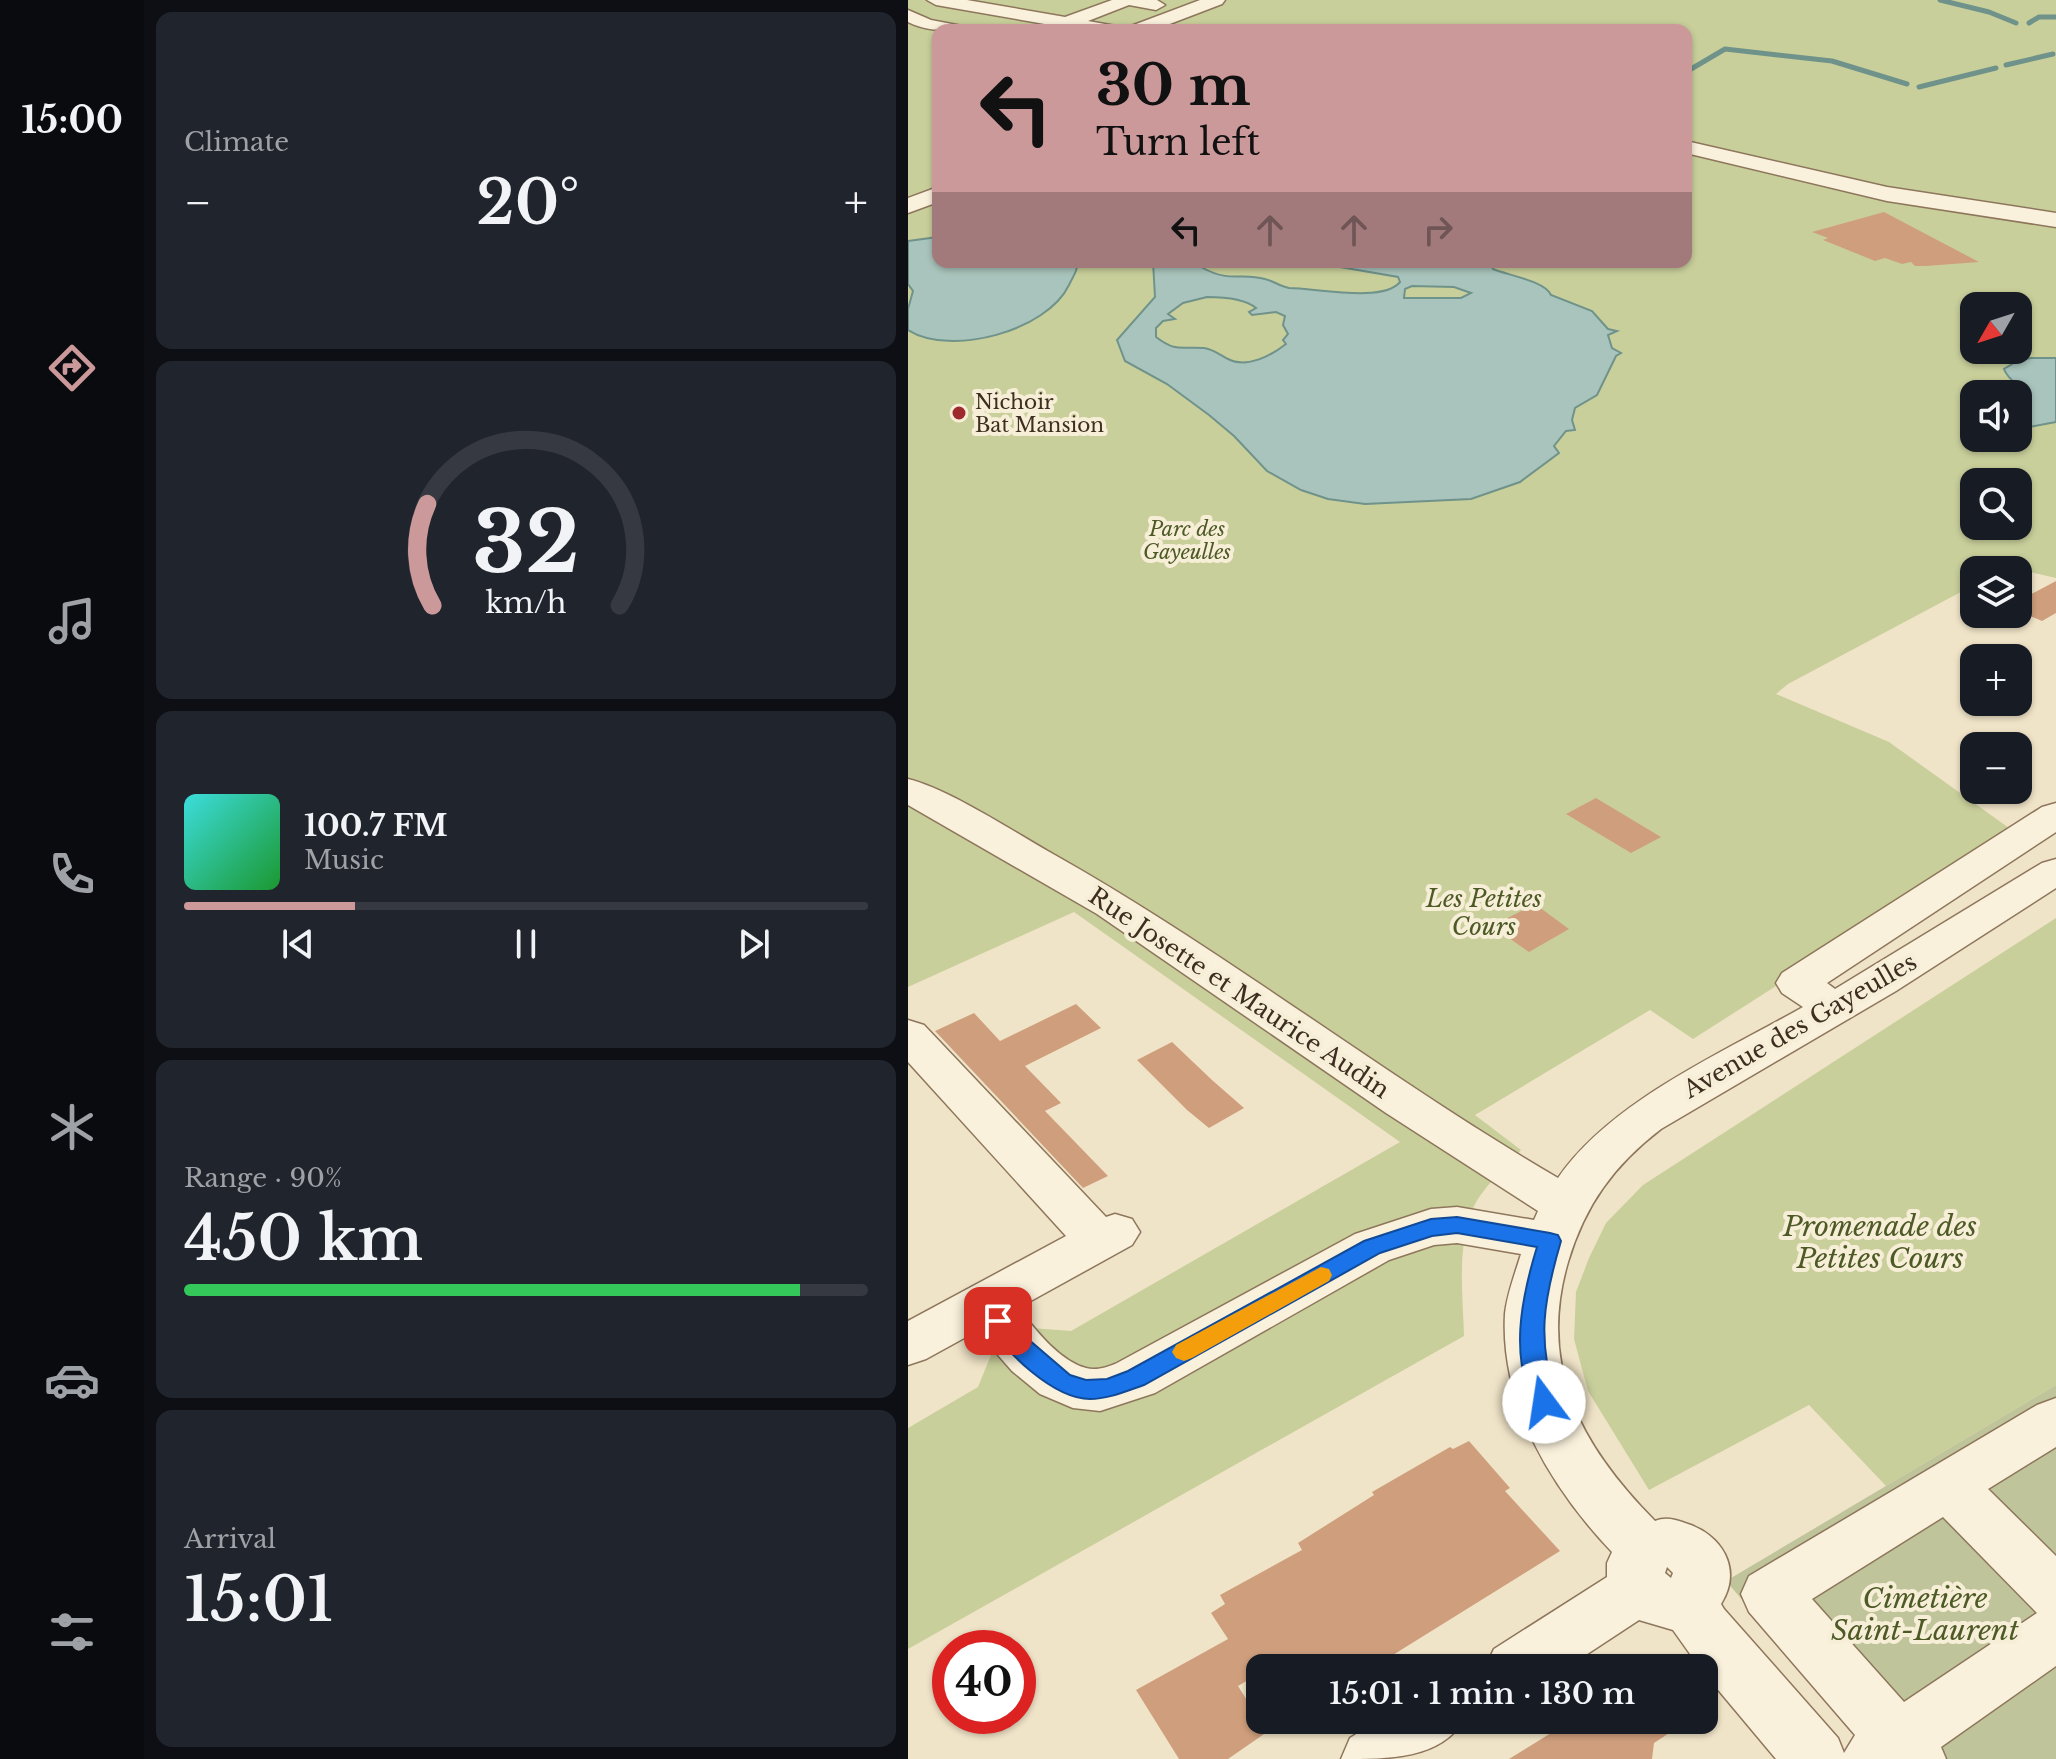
<!DOCTYPE html>
<html lang="en">
<head>
<meta charset="utf-8">
<style>
	:root { --surface:#171b24; --page:#20242c; --text:#f1f3f6; --muted:#9ea1a6; --line:#363941; --accent:#cc999b }
	body { margin:0; font-family:"Libre Baskerville",serif; background:var(--page); color:var(--text); height:100vh; display:flex; flex-direction:column; font-size:30px; white-space:nowrap }
	* { box-sizing:border-box; margin:0 }
	p { font-size:26px; color:var(--muted) }
	.icon { flex:none; width:44px; height:44px; fill:none; stroke:currentColor; stroke-width:2; stroke-linecap:round; stroke-linejoin:round }
	.map { position:relative; flex:1; overflow:hidden }
	.sheet { display:flex; flex-direction:column; gap:12px; padding:12px; background:#0d0f14; width:764px }
	.sheet>* { flex:none }
	.guide { position:absolute; left:24px; top:24px; width:760px; height:244px; border-radius:16px; box-shadow:0 2px 6px #0004; background:#cc999b; color:#111; overflow:hidden }
	.needle { width:52px; rotate:231deg }
	.buttons { position:absolute; left:1052px; top:292px; display:grid; gap:16px }
	.buttons a { display:grid; place-items:center; width:72px; height:72px; border-radius:16px; background:var(--surface); box-shadow:0 2px 6px #0004; font-size:40px }
	.speed { position:absolute; left:24px; top:1630px; display:flex; gap:16px; font-size:40px; font-weight:700; text-align:center }
	.speed>* { display:grid; place-content:center; width:104px; height:104px; border-radius:50%; background:var(--surface); box-shadow:0 2px 6px #0004; line-height:1 }
	.speed .limit { border:12px solid #d22; background:#fff; color:#111 }
	.pin { position:absolute; display:grid; place-items:center; width:68px; height:68px; color:#fff; margin:-34px; border-radius:16px; box-shadow:0 4px 12px #0006 }
	.me { position:absolute; width:88px; margin:-44px; rotate:346deg; stroke-linejoin:round; filter:drop-shadow(0 0 6px #0008) }
	.turn { display:flex; align-items:center; gap:28px; height:168px; padding:0 32px; font-size:36px }
	.turn .icon { width:104px; height:104px; stroke-width:2.5 }
	.turn b { display:block; font-size:56px; line-height:68px }
	.lanes { display:flex; align-items:center; height:76px; padding:0 32px; background:#0003; justify-content:center; gap:40px; direction:ltr }
	.lanes .off { opacity:.35 }
	.big { font-size:60px; font-weight:600; line-height:1.1 }
	.sheet .card { flex:1; display:flex; flex-direction:column; justify-content:center; gap:12px; min-width:0; padding:0 28px; border-radius:16px; background:var(--page) }
	.sheet .dial { align-items:center; gap:0 }
	.dial svg { height:208px; overflow:visible; fill:none; stroke:var(--line); stroke-width:7; stroke-linecap:round; text-anchor:middle }
	.dial text { fill:var(--text); stroke:none }
	.song { display:flex; align-items:center; gap:24px }
	.cover { width:96px; height:96px; border-radius:12px; background:linear-gradient(135deg,hsl(180 70% 55%),hsl(130 70% 35%)) }
	.played { height:8px; border-radius:4px; background:linear-gradient(90deg,var(--accent) 25%,var(--line) 25%) }
	.keys { display:flex; justify-content:space-around; direction:ltr }
	.heat { display:flex; justify-content:space-between; align-items:center; font-size:44px; direction:ltr }
	.charge { height:12px; border-radius:6px; background:linear-gradient(90deg,#34c759 90%,var(--line) 0) }
	.trip { position:absolute; left:338px; top:1654px; width:472px; height:80px; border-radius:16px; background:var(--surface); box-shadow:0 2px 6px #0004; font-weight:600; line-height:80px; text-align:center }
	main { display:flex; flex:1; min-height:0 }
	.tab-bar { display:flex; flex-direction:column; width:144px; justify-content:space-around; align-items:center; background:#090b0e; color:var(--muted) }
	.tab-bar .icon { width:56px; height:56px }
	.tab-bar .current { color:var(--accent) }
	.tab-bar b { font-size:36px; color:var(--text) }
	.map>svg:first-child { display:block }
	.green { fill:#c9cf9b; fill-rule:evenodd }
	.cemetery { fill:#bfc49a }
	.water { fill:#a9c4bc; stroke:#6f938a; stroke-width:2; fill-rule:evenodd }
	.lines { fill:none; stroke-linecap:round; stroke-linejoin:round }
	.stream-far1 { stroke:#6f938a; stroke-width:5 }
	.stream { stroke:#6f938a; stroke-width:6 }
	.building { fill:#cf9f7d }
	.minor-casing { stroke:#8d765c; stroke-width:3 }
	.minor { fill:#faf1dc; fill-rule:evenodd }
	.route { fill:#1a73e8; stroke:#114b97; stroke-width:2 }
	.slow { fill:#f59e0b }
	.poi-dot { fill:#9e2a2b; stroke:#f7eed8; stroke-width:3 }
	.labels { text-anchor:middle; stroke-width:8; stroke-linejoin:round; paint-order:stroke }
	.far-poi-label { font-size:20px; fill:#3d2e20; stroke:#f7eed8; text-anchor:start }
	.far-park-label { font-size:20px; font-style:italic; fill:#4d5a26; stroke:#f7eed8 }
	.park-label { font-size:24px; font-style:italic; fill:#4d5a26; stroke:#f7eed8 }
	.street-label { font-size:24px; fill:#3d2e20; stroke:#f7eed8 }
	.near-park-label { font-size:28px; font-style:italic; fill:#4d5a26; stroke:#f7eed8 }
</style>
</head>
<body>
<main>
<nav class="tab-bar">
<b>15:00</b>
<svg class="icon current" aria-label="directions" viewBox="0 0 24 24"><path d="M12 3l9 9-9 9-9-9zM9 14v-3h6M13 9l2 2-2 2"/></svg>
<svg class="icon" aria-label="music" viewBox="0 0 24 24"><path d="M9 18V5l10-2v13"/><circle cx="6" cy="18" r="3"/><circle cx="16" cy="16" r="3"/></svg>
<svg class="icon" aria-label="phone" viewBox="0 0 24 24"><path d="M5 4h4l2 5-3 2q2 4 5 5l2-3 5 2v4C11 20 4 13 5 4z"/></svg>
<svg class="icon" aria-label="climate" viewBox="0 0 24 24"><path d="M12 3v18M4 7l16 10M4 17L20 7"/></svg>
<svg class="icon" aria-label="car" viewBox="0 0 24 24"><path d="M5 17H2v-5l4-1 3-4h7l3 4 3 1v5h-3M9 17h6M6 11h13"/><circle cx="7" cy="17" r="2"/><circle cx="17" cy="17" r="2"/></svg>
<svg class="icon" aria-label="filters" viewBox="0 0 24 24"><path d="M4 7h16M4 17h16"/><circle cx="9" cy="7" r="2"/><circle cx="15" cy="17" r="2"/></svg>
</nav>
<section class="sheet">
<div class="card"><p>Climate</p>
<div class="heat"><a>−</a><b class="big">20°</b><a>+</a></div>
</div>
<div class="card dial"><svg viewBox="0 0 100 80">
<path d="M14 69A42 42 0 1 1 86 69"/>
<path d="M14 69A42 42 0 0 1 12 30" stroke="#cc999b"/>
<text x="50" y="56" font-size="32" font-weight="700">32</text>
<text x="50" y="72" font-size="11">km/h</text>
</svg></div>
<div class="card">
<div class="song"><i class="cover"></i><div><b>100.7 FM</b><p>Music</p></div></div>
<div class="played"></div>
<div class="keys"><svg class="icon" aria-label="previous" viewBox="0 0 24 24"><path d="M18 5L8 12l10 7zM5 5v14"/></svg><svg class="icon" aria-label="pause" viewBox="0 0 24 24"><path d="M8 5v14M16 5v14"/></svg><svg class="icon" aria-label="next" viewBox="0 0 24 24"><path d="M6 5l10 7-10 7zM19 5v14"/></svg></div>
</div>
<div class="card"><p>Range · 90%</p><b class="big">450 km</b><div class="charge"></div></div>
<div class="card"><p>Arrival</p><b class="big">15:01</b></div>
</section>
<div class="map">
<svg width="1148" height="1759" viewBox="0 0 1148 1759">
	<rect width="100%" height="100%" fill="#f0e4c8"/>
	<path class="green" d="M 0,0 L 1148,0 L 1148,578 L 1101,567 L 1095,570 L 1066,570 L 1066,585 L 880,684 L 868,694 L 981,742 L 1101,828 L 931,946 L 785,1039 L 742,1010 L 567,1115 L 613,1150 C 597,1168 572,1189 563,1213 C 549,1252 555,1296 556,1336 L 0,1649 L 0,1428 L 70,1387 L 85,1350 L 124,1328 L 163,1331 L 492,1142 L 166,912 L 0,987 ZM 30,30 L 778,30 L 778,262 L 30,262 ZM 1066,306 L 1110,306 L 1110,350 L 1066,350 ZM 1066,394 L 1110,394 L 1110,438 L 1066,438 ZM 1066,482 L 1110,482 L 1110,526 L 1066,526 Z
		M 1148,918 L 1148,1385 L 978,1486 L 901,1405 L 741,1490 L 680,1391 L 666,1339 L 668,1292 L 681,1258 L 698,1223 L 735,1185 Z"/>
	<path class="cemetery" d="M 1148,1385 L 1148,1759 L 971,1759 L 818,1581 Z"/>
	<path class="water" d="M 30,237 L 30,262 L 169,262 C 170,271 165,276 161,285 C 139,331 43,357 0,330 L 0,309 L 5,291 L 0,284 L 0,241 Z
		M 245,262 L 310,262 L 297,264 L 295,268 C 322,283 333,272 357,279 C 366,281 371,286 381,288 C 408,288 475,303 492,282 L 490,277 L 403,262 L 582,262 L 585,269 C 599,275 637,281 643,295 L 684,311 L 700,329 L 709,331 L 700,335 L 704,348 L 713,353 L 708,356 L 689,395 L 667,408 L 664,420 L 667,430 L 658,431 L 646,446 L 651,453 L 612,482 L 563,499 L 457,504 L 420,499 L 393,490 L 359,471 L 326,436 L 301,415 L 259,384 L 217,361 L 209,340 L 247,297 ZM 504,286 L 546,287 L 563,293 L 553,298 L 496,298 L 497,289 ZM 299,297 C 315,297 336,298 348,308 L 341,312 L 344,315 L 368,312 L 377,316 L 375,325 L 380,334 L 375,340 L 378,344 C 364,355 339,369 320,359 C 312,355 305,349 296,348 C 273,346 269,353 248,337 L 248,328 L 255,321 L 267,319 L 260,314 L 275,303 Z
		M 1123,358 L 1148,358 L 1148,422 L 1110,429 L 1110,414 L 1122,401 C 1117,386 1101,383 1096,369 L 1111,360 Z"/>
	<g class="lines">
		<path class="stream-far1" d="M 1032,0 L 1081,12 L 1108,23
			M 1121,23 L 1131,17 L 1148,17
			M 1098,65 L 1145,54
			M 778,72 L 817,49 L 924,61 L 999,84
			M 1011,87 L 1088,68"/>
		<path class="stream" d="M 221,262 L 236,262
			M 169,264 L 215,262"/>
	</g>
	<path class="building" d="M 976,212 L 1071,262 L 1018,266 L 1007,266 L 1003,262 L 994,264 L 977,258 L 967,261 L 915,240 L 920,238 L 904,232 Z
		M 1148,581 L 1148,613 L 1134,621 L 1110,611 L 1110,601 Z
		M 688,798 L 753,837 L 723,853 L 658,814 Z
		M 627,904 L 661,929 L 621,952 L 584,926 Z
		M 168,1004 L 193,1028 L 117,1066 L 153,1103 L 137,1111 L 200,1176 L 175,1188 L 27,1031 L 66,1013 L 92,1041 Z
		M 264,1042 L 304,1080 L 336,1108 L 301,1128 L 279,1110 L 229,1060 Z
		M 561,1441 L 602,1488 L 597,1491 L 652,1551 L 464,1668 L 352,1668 L 352,1673 L 330,1686 L 359,1732 L 320,1759 L 271,1759 L 228,1690 L 320,1639 L 303,1613 L 317,1604 L 312,1595 L 394,1550 L 390,1543 L 466,1495 L 464,1492 L 542,1447 L 545,1449 Z
		M 664,1720 L 781,1720 L 746,1743 L 744,1759 L 601,1759 Z"/>
	<g class="lines">
		<g class="minor-casing">
			<path id="minor" d="M 19,0 L 59,0 L 157,17 L 204,0 L 249,0 L 257,5 L 248,10 L 221,5 L 180,21 L 208,26 L 211,30 L 171,30 L 28,5 Z
				M 292,0 L 317,0 L 314,4 L 246,30 L 220,30 L 223,26 Z
				M 0,10 L 23,20 L 54,26 L 57,30 C 35,30 21,32 0,22 Z
				M 778,141 L 979,187 L 1148,213 L 1148,227 L 979,201 L 778,153 Z
				M 30,187 L 30,202 L 0,213 L 0,198 Z
				M 0,779 C 41,789 106,832 145,854 C 319,952 477,1077 650,1178 C 703,1101 814,1053 895,1007 L 874,993 L 868,983 L 874,973 L 1134,807 L 1148,803 L 1148,832 L 919,983 L 927,989 L 1134,863 L 1148,859 L 1148,888 L 988,991 L 753,1129 C 706,1165 677,1205 660,1262 C 629,1368 674,1447 747,1521 C 757,1517 766,1519 777,1523 C 814,1534 835,1569 813,1604 L 816,1609 L 930,1738 L 936,1753 L 947,1735 L 841,1612 L 833,1594 L 841,1576 L 1129,1405 L 1148,1398 L 1148,1447 L 1080,1489 L 1148,1556 L 1148,1666 L 1033,1747 L 1038,1759 L 868,1759 L 796,1673 L 796,1668 L 792,1668 L 765,1630 L 731,1620 L 658,1668 L 577,1668 L 586,1649 L 699,1577 L 699,1563 L 704,1552 C 644,1489 592,1404 597,1314 C 599,1294 607,1274 613,1254 L 549,1243 L 526,1245 L 481,1260 L 247,1393 L 192,1411 L 165,1408 L 132,1394 L 104,1371 L 69,1331 L 18,1359 L 0,1365 L 0,1321 L 158,1236 L 0,1062 L 0,1020 L 16,1025 L 198,1217 L 207,1214 L 224,1219 L 232,1232 L 224,1245 L 110,1308 C 126,1328 151,1361 178,1368 C 188,1371 200,1367 209,1363 L 447,1234 L 523,1209 L 549,1207 L 626,1220 L 630,1211 L 478,1113 L 189,914 L 0,805 ZM 1035,1517 L 1129,1613 L 996,1702 L 904,1599 ZM 759,1567 L 765,1573 L 763,1578 L 757,1573 Z
				M 471,1720 L 556,1720 C 532,1759 482,1759 433,1759 L 442,1738 Z"/>
		</g>
		<use href="#minor" class="minor"/>
	</g>
	<path class="route" d="M 549,1217 L 642,1233 L 650,1235 L 653,1241 C 635,1302 629,1339 648,1402 L 645,1409 L 636,1412 L 628,1409 C 601,1358 613,1299 629,1247 L 549,1233 L 524,1236 L 472,1253 L 236,1385 C 218,1391 201,1399 182,1399 C 146,1399 95,1351 79,1321 L 82,1315 L 90,1312 L 99,1315 L 113,1333 L 162,1375 L 178,1380 L 199,1379 L 220,1371 L 456,1241 L 523,1219 Z"/>
	<path class="slow" d="M 413,1267 L 421,1269 L 424,1275 L 421,1281 L 284,1358 L 276,1361 L 268,1358 L 264,1352 L 268,1345 Z"/>
	<circle class="poi-dot" cx="51" cy="413" r="8"/>
	<g class="labels">
		<g class="far-poi-label">
			<text x="67" y="409">Nichoir<tspan x="67" dy="23">Bat Mansion</tspan></text>
		</g>
		<g class="far-park-label">
			<text x="279" y="536">Parc des<tspan x="279" dy="23">Gayeulles</tspan></text>
		</g>
		<g class="park-label">
			<text x="576" y="907">Les Petites<tspan x="576" dy="28">Cours</tspan></text>
		</g>
		<g class="street-label">
			<text transform="translate(331 993) rotate(34)" y="8">Rue Josette et Maurice Audin</text>
			<text transform="translate(892 1026) rotate(-30)" y="8">Avenue des Gayeulles</text>
		</g>
		<g class="near-park-label">
			<text x="972" y="1236">Promenade des<tspan x="972" dy="32">Petites Cours</tspan></text>
			<text x="1017" y="1608">Cimetière<tspan x="1017" dy="32">Saint-Laurent</tspan></text>
		</g>
	</g>
</svg>
<div class="buttons">
<a><svg class="needle" viewBox="-14 -14 28 28"><path d="M0-13l5 13h-10z" fill="#e53935"/><path d="M0 13l5-13h-10z" fill="#9ea1a6"/></svg></a>
<a><svg class="icon" aria-label="sound" viewBox="0 0 24 24"><path d="M4 9h4l5-4v14l-5-4H4zM17 9q2 3 0 6"/></svg></a>
<a><svg class="icon" aria-label="search" viewBox="0 0 24 24"><circle cx="10" cy="10" r="6"/><path d="M15 15l6 6"/></svg></a>
<a><svg class="icon" aria-label="layers" viewBox="0 0 24 24"><path d="M12 4l9 5-9 5-9-5zM3 14l9 5 9-5"/></svg></a>
<a>+</a>
<a>−</a>
</div>
<div class="speed"><div class="limit">40</div></div>
<div class="pin" style="left:90px;top:1321px;background:#d93025"><svg class="icon" aria-label="arrive" viewBox="0 0 24 24"><path d="M6 21V4h12l-3 4 3 4H6"/></svg></div>
<svg class="me" style="left:636px;top:1402px" viewBox="-20 -20 40 40"><circle r="19" fill="#fff"/><path d="M0-13L10 11 0 6-10 11z" fill="#1a73e8"/></svg>
<div class="trip">15:01 · 1 min · 130 m</div>
<div class="guide">
<div class="turn"><svg class="icon" aria-label="left" viewBox="0 0 24 24"><path d="M17 20v-9H6M10 6l-5 5 5 5"/></svg><div><b>30 m</b>Turn left</div></div>
<div class="lanes"><svg class="icon" aria-label="left" viewBox="0 0 24 24"><path d="M17 20v-9H6M10 6l-5 5 5 5"/></svg><svg class="icon off" aria-label="ahead" viewBox="0 0 24 24"><path d="M12 20V5M6 11l6-6 6 6"/></svg><svg class="icon off" aria-label="ahead" viewBox="0 0 24 24"><path d="M12 20V5M6 11l6-6 6 6"/></svg><svg class="icon off" aria-label="right" viewBox="0 0 24 24"><path d="M7 20v-9h11M14 6l5 5-5 5"/></svg></div>
</div>
</div>
</main>
</body>
</html>
